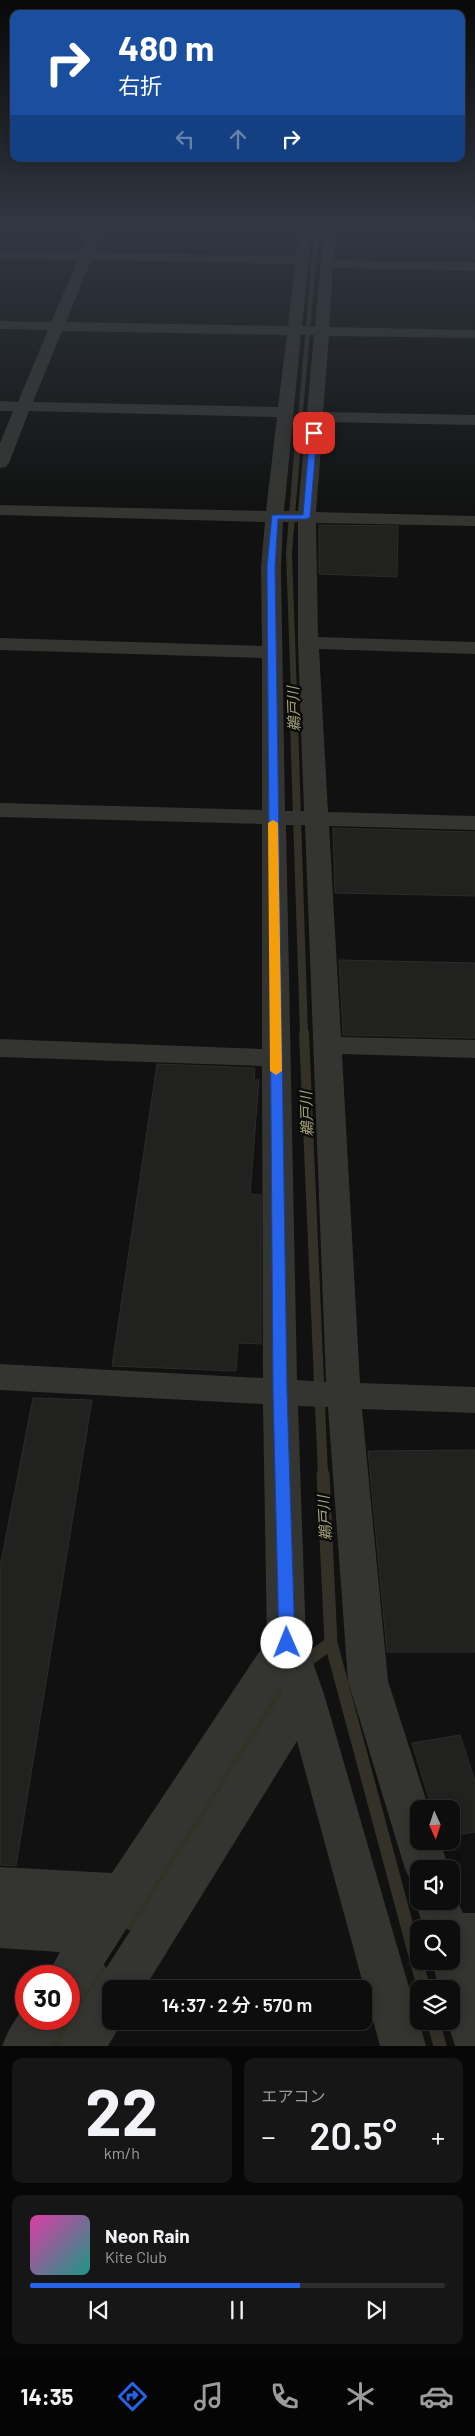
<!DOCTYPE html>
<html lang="ja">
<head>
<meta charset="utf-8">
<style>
	:root { --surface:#0c0d0c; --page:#151615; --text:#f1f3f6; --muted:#9a9c9d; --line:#2c2d2d; --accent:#2563eb }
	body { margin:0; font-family:Barlow,"Noto Sans JP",sans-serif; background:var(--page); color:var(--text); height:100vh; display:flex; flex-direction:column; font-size:19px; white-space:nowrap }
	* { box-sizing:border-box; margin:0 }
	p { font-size:16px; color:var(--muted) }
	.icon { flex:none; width:28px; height:28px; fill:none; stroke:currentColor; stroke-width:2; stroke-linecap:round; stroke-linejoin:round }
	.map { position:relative; height:2046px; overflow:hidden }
	.drawer { display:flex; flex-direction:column; gap:12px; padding:12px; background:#070707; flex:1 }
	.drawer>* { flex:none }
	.top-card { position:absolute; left:10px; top:10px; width:455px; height:152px; border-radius:10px; box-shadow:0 2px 12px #0003,0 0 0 1px var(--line); background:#1a4fa0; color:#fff; overflow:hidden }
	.needle { width:32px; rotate:177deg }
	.tools { position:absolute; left:410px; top:1800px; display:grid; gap:10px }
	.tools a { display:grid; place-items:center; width:50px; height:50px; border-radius:10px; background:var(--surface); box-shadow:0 2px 12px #0003,0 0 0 1px var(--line); font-size:25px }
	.speed { position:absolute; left:15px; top:1965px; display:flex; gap:10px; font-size:25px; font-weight:700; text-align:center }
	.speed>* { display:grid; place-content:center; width:65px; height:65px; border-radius:50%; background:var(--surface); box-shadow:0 2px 12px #0003,0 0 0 1px var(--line); line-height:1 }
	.speed .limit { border:8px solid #d22; background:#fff; color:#111 }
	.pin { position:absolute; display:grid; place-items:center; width:42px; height:42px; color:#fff; margin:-21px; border-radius:10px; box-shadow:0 2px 8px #0006 }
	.me { position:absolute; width:55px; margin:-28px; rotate:359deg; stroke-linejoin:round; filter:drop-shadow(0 0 4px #0008) }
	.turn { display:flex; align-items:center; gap:18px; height:105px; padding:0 25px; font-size:22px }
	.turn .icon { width:65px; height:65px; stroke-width:2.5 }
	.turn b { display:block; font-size:35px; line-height:42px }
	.lanes { display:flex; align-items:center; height:48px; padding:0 25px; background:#0003; justify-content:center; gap:25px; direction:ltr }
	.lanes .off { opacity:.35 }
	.big { font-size:38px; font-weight:600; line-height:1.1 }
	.drawer .tile { flex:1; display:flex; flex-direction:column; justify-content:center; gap:8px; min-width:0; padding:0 18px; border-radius:10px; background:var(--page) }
	.drawer .dial { align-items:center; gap:0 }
	.dial b { font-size:65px; line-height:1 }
	.song { display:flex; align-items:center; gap:15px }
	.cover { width:60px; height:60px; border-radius:8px; background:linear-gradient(135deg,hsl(320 70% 55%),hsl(170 70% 35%)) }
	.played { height:5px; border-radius:2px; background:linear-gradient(90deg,var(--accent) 65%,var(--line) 65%) }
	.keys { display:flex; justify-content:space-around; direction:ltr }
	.heat { display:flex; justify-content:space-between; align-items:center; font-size:28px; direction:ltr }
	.drawer .tiles { flex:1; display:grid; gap:12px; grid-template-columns:1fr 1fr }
	.tile:last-child { grid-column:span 2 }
	.trip { position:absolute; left:102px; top:1980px; width:270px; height:50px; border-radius:10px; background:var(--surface); box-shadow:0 2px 12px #0003,0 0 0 1px var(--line); font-weight:600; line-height:50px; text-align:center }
	.menu { display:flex; height:80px; justify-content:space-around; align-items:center; background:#050505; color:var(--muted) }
	.menu .icon { width:35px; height:35px }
	.menu .current { color:var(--accent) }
	.menu b { font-size:22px; color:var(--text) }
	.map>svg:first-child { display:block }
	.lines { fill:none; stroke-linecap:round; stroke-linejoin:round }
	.stream-far4 { stroke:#333128; stroke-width:4.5 }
	.stream-far3 { stroke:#333128; stroke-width:6 }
	.stream-far2 { stroke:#333128; stroke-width:8 }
	.stream-far1 { stroke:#333128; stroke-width:10 }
	.stream { stroke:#333128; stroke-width:13 }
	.building { fill:#212220; stroke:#2b2d2a }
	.minor { fill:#343531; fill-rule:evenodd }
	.route { fill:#2563eb; stroke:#184099 }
	.slow { fill:#f59e0b }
	.labels { text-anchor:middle; stroke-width:5; stroke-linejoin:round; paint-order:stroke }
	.water-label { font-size:15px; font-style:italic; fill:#a8a47c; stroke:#0b0c0b }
</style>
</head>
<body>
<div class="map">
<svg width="475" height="2046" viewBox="0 0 475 2046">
	<rect width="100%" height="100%" fill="#101110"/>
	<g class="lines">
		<path class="stream-far4" d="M 299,431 L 317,227"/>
		<path class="stream-far3" d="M 294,694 L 289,553 L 299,429"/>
		<path class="stream-far2" d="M 293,692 L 304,1034"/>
		<path class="stream-far1" d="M 304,1033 L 323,1475"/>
		<path class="stream" d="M 323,1474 L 331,1643 L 424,1989
			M 312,1657 L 331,1643
			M 131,1924 L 284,1689
			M 433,2021 L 440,2046
			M 53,2046 L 100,1970"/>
	</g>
	<path class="building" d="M 319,525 L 398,526 L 397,577 L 319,574 Z
		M 333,828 L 475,832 L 475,896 L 335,893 Z
		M 339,960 L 475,963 L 475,1038 L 343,1035 Z
		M 157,1064 L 255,1068 L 254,1080 L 259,1080 L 250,1194 L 261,1195 L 261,1344 L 238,1343 L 236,1371 L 112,1366 Z
		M 33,1398 L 92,1400 L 16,1866 L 0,1865 L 0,1567 Z
		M 475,1450 L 475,1652 L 387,1652 L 368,1451 Z
		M 460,1735 L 475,1781 L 475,1832 L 451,1836 L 451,1809 L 432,1809 L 412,1743 Z"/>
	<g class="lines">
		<path class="minor" d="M 92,227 L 104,227 L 94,253 L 296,256 L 300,227 L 312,227 L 302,326 L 315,327 L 324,227 L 336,227 L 334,260 L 475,263 L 475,271 L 333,268 L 329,327 L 475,330 L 475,338 L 329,336 L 323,412 L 475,415 L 475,425 L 323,422 L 316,512 L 475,516 L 475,526 L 316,523 L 318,637 L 475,642 L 475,654 L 319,649 L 328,812 L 475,816 L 475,830 L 329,826 L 341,1037 L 475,1040 L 475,1058 L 342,1054 L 360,1383 L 475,1387 L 475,1413 L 362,1409 L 388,1681 L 429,1809 L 419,1809 L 419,1841 L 440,1841 L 449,1869 L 419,1869 L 419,1886 L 412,1883 L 405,1869 L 348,1681 L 328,1407 L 298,1406 L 306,1643 L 324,1694 L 426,2046 L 380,2046 L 297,1741 L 144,1989 L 111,1989 L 111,2021 L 123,2021 L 108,2046 L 59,2046 L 66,2030 L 95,1983 L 98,1981 L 283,1692 L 281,1685 L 85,1994 L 69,2000 L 69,1976 L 47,1976 L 60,1952 L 0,1948 L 0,1867 L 112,1873 L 267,1640 L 263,1404 L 0,1390 L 0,1364 L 263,1378 L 262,1066 L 0,1057 L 0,1039 L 262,1049 L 262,824 L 0,817 L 0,803 L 262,810 L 262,658 L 0,650 L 0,638 L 262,646 L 261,567 L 265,522 L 0,515 L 0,505 L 266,511 L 277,417 L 29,411 L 9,463 L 6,467 L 0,468 L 0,443 L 13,411 L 0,411 L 0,401 L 18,402 L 48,330 L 0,329 L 0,321 L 51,322 L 78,260 L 0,259 L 0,251 L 81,252 ZM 91,260 L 295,264 L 288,326 L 66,322 ZM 62,331 L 287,335 L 278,407 L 33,402 ZM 301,335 L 314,335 L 298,511 L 284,511 ZM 283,522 L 298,522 L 298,643 L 304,811 L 285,811 L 281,567 ZM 286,825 L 305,825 L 326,1382 L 297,1380 Z
			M 451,1886 L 463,1913 L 475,1913 L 475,2046 L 455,2046 L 447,2021 L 451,2021 L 451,1989 L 439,1989 L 432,1961 L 451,1961 L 451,1929 L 424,1929 L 415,1901 L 419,1893 L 419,1901 L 451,1901 Z
			M 26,2003 L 26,2019 L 65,2019 L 52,2046 L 2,2046 L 9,2030 Z"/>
	</g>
	<linearGradient id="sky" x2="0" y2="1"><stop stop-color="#090909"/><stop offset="0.44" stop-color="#313842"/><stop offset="1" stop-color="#313842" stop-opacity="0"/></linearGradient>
	<rect width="475" height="514" fill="url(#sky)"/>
	<path class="route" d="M 314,431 L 317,433 L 310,517 L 307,519 L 278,519 L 275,567 L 287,1391 L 295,1643 L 292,1648 L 287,1650 L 281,1648 L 279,1643 L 273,1391 L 267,567 L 272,515 L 303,515 L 310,433 Z"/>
	<path class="slow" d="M 273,820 L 278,823 L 282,1071 L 276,1075 L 270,1071 L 268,823 Z"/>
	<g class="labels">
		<g class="water-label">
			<text transform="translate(294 709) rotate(-92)" y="5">鵜戸川</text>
			<text transform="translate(307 1114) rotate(-92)" y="5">鵜戸川</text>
			<text transform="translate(325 1518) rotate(-93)" y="5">鵜戸川</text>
		</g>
	</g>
</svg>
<div class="tools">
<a><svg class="needle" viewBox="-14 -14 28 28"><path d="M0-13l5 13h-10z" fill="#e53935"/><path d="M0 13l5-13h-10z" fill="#9a9c9d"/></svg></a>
<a><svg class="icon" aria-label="sound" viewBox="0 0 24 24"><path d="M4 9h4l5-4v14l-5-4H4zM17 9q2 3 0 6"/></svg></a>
<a><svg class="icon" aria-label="search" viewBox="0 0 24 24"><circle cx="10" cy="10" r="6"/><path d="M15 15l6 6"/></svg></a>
<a><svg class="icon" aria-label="layers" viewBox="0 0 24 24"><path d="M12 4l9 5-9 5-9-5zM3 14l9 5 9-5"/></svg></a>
</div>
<div class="speed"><div class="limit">30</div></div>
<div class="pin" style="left:314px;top:433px;background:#d93025"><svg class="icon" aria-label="arrive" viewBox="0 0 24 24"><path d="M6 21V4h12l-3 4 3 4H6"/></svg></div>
<svg class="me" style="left:287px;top:1643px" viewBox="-20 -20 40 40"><circle r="19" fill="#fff"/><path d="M0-13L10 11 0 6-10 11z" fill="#2563eb"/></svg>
<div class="trip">14:37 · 2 分 · 570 m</div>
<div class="top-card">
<div class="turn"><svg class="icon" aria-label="right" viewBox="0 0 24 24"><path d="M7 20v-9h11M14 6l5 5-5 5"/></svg><div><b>480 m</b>右折</div></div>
<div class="lanes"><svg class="icon off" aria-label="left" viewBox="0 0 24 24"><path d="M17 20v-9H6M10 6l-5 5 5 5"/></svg><svg class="icon off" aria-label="ahead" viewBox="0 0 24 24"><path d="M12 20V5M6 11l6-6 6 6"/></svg><svg class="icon" aria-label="right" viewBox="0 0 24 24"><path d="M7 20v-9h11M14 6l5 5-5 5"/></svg></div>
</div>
</div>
<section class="drawer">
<div class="tiles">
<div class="tile dial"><b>22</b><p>km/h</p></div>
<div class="tile"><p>エアコン</p>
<div class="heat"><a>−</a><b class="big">20.5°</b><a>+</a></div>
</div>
<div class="tile">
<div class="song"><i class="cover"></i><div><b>Neon Rain</b><p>Kite Club</p></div></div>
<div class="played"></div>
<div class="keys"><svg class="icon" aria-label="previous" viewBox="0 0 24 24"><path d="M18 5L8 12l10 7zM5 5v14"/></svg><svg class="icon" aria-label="pause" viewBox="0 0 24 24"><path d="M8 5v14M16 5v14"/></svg><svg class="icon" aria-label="next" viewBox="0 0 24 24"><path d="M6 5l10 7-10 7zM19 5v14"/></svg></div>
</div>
</div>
</section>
<nav class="menu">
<b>14:35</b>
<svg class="icon current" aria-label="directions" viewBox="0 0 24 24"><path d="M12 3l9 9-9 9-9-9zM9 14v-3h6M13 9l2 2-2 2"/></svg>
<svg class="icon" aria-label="music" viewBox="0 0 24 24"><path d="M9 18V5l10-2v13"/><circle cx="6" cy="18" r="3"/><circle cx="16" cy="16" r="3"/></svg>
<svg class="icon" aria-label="phone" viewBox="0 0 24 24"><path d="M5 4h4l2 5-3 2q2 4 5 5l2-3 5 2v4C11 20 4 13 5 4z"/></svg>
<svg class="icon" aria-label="climate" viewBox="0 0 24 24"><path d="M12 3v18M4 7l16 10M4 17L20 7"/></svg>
<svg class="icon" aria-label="car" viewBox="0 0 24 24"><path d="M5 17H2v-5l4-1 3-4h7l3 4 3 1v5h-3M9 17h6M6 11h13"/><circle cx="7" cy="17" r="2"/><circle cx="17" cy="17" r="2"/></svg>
</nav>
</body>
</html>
